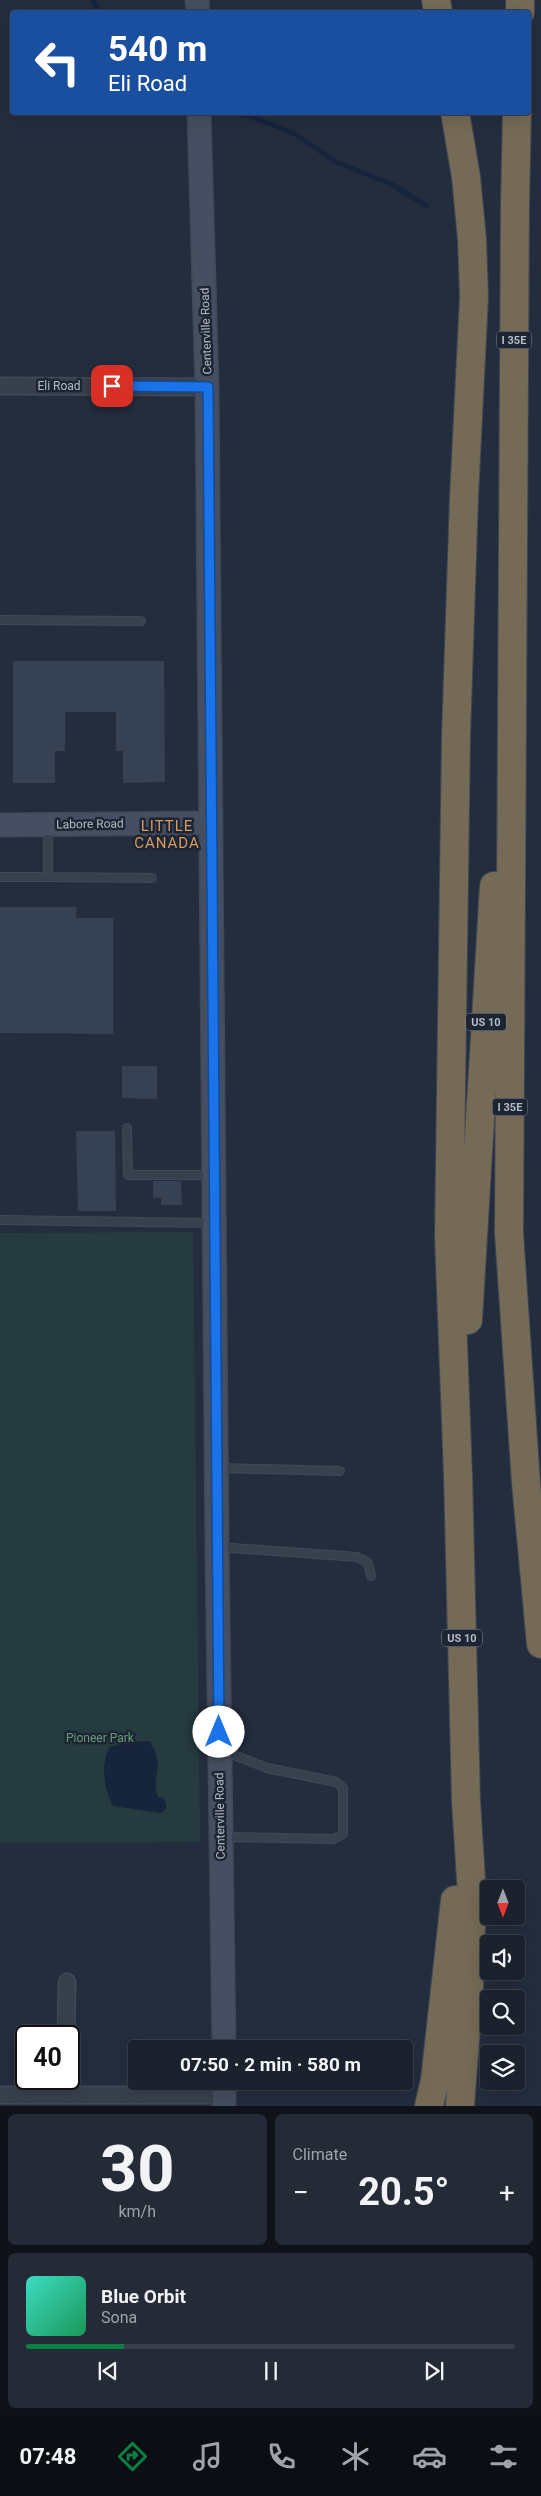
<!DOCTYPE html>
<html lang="en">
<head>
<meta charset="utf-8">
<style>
	:root { --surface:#1b222e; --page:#242a36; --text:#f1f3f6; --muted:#a0a4aa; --line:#393f4a; --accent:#0b8043 }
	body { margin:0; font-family:Roboto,sans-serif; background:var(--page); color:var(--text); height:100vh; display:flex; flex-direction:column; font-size:19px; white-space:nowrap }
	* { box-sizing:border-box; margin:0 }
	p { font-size:16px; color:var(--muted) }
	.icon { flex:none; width:28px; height:28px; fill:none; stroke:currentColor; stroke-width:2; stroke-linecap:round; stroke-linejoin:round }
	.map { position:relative; height:2106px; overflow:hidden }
	.drawer { display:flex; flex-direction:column; gap:8px; padding:8px; background:#0f1319; flex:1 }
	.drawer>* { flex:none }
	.banner { position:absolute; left:10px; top:10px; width:521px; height:105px; border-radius:5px; box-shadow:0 5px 20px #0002,0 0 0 1px var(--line); background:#1a4fa0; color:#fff; overflow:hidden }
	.needle { width:32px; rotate:180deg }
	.fabs { position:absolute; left:480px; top:1880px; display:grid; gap:10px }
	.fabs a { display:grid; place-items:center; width:45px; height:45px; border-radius:5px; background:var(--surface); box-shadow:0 5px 20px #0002,0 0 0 1px var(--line); font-size:25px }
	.speed { position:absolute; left:15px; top:2025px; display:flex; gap:10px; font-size:25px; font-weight:700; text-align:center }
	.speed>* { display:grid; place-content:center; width:65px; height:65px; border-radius:50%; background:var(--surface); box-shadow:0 5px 20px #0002,0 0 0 1px var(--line); line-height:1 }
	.speed .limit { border:2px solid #111; border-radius:8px; background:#fff; color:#111 }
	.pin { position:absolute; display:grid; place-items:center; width:42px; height:42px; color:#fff; margin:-21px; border-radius:10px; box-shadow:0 2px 8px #0006 }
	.me { position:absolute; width:55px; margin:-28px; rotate:0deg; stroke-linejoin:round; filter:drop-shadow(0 0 4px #0008) }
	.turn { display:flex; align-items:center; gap:18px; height:105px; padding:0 15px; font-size:22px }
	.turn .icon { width:65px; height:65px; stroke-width:2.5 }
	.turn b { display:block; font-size:35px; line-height:42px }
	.big { font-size:38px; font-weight:700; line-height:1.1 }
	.drawer .tile { flex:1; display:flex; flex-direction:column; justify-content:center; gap:8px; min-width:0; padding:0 18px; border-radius:8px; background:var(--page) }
	.drawer .dial { align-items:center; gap:0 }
	.dial b { font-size:65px; line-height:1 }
	.song { display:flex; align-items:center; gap:15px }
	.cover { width:60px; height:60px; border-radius:8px; background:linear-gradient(135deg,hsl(170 70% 55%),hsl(150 70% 35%)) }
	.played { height:5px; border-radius:2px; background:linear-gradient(90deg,var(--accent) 20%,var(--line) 20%) }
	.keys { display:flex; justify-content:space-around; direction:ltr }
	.heat { display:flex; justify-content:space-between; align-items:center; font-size:28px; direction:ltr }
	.drawer .tiles { flex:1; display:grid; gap:8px; grid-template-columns:1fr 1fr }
	.tile:last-child { grid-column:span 2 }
	.trip { position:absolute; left:128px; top:2040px; width:285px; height:50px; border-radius:5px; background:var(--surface); box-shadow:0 5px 20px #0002,0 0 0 1px var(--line); font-weight:700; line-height:50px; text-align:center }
	.menu { display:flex; height:80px; justify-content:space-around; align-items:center; background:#0b0e12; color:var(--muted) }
	.menu .icon { width:35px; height:35px }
	.menu .selected { color:var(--accent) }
	.menu b { font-size:22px; color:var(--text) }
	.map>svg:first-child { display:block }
	.green { fill:#263b3f }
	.water { fill:#16243c }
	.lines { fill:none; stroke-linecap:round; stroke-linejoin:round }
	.stream { stroke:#16243c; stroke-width:5 }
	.building { fill:#364154 }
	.lane-casing { stroke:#414957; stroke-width:10 }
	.street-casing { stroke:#414957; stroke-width:19 }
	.secondary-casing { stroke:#414957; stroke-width:25 }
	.highway-casing { stroke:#404856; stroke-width:30 }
	.lane { stroke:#38404e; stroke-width:8 }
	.street { stroke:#38404e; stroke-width:16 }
	.secondary { stroke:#464e61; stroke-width:22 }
	.highway { stroke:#746a55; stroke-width:28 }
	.route-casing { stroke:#114b97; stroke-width:12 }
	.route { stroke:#1a73e8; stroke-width:9 }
	.labels { text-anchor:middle; stroke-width:5; stroke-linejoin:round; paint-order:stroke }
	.shield { fill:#1d2533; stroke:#878e9c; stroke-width:1 }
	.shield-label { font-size:11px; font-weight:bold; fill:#b4bbc9 }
	.street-label { font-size:12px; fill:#b4bbc9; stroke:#1d2533 }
	.park-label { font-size:12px; fill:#6a9b78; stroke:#1d2533 }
	.quarter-label { font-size:15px; letter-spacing:1px; fill:#d69b61; stroke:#1d2533 }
</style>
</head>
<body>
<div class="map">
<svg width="541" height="2106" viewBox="0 0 541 2106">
	<rect width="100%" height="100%" fill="#242d3e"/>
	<path class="green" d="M 193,1232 L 200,1842 L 0,1843 L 0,1233 Z"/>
	<path class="water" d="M 149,1741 C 168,1768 149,1775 158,1797 L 163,1798 L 166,1803 L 166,1809 L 161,1813 L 113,1806 C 104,1789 100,1764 110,1747 L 129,1742 Z"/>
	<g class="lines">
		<path class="stream" d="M 93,0 L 99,12
			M 232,112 L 250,116 L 295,134 L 336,162 L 391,184 L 427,206"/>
	</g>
	<path class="building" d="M 13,661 L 164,661 L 165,782 L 123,783 L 123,751 L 116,751 L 116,712 L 65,712 L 65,751 L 55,751 L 55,783 L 13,783 Z
		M 0,907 L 77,907 L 76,918 L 113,918 L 113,1034 L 0,1033 Z
		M 122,1066 L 157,1066 L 157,1099 L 122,1098 Z
		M 76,1131 L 115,1131 L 116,1211 L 78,1211 Z
		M 153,1181 L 181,1181 L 182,1205 L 161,1205 L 161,1198 L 153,1198 Z"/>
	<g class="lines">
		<g class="lane-casing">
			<path id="lane" d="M 0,620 L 141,621
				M 48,827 L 48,877 L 152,878
				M 0,877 L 48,877
				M 127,1128 L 128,1175 L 212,1175
				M 0,1220 L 213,1223
				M 219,1468 L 340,1471
				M 219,1547 L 357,1557 L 368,1563 L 371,1576
				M 222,1837 L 334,1839 L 343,1834 L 343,1788 L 336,1782 L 267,1768 L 224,1751"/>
		</g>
		<g class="street-casing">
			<path id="street" d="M 0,386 L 207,387
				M 66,2036 L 67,1982
				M 0,2095 L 224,2095
				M 66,2095 L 66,2079"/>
		</g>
		<g class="secondary-casing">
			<path id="secondary" d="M 197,0 L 198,12
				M 199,112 L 207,387 L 217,1547 L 224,2049
				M 0,825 L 211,823
				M 224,2081 L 224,2106"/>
		</g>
		<g class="highway-casing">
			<path id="highway" d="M 436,0 L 438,12
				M 520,12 L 520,0
				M 455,112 L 466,177 L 472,239 L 474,297 L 464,497 L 456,736 L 449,1237 L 458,1475 L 466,1801 L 472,1895 L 469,1988 L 460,2106
				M 517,112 L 515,203 L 509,1233 L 526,1483 L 541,1644
				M 468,1320 L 494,886
				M 429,2106 L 435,2080 L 455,1900"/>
		</g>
		<use href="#lane" class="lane"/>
		<use href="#street" class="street"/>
		<use href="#secondary" class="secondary"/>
		<use href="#highway" class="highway"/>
	</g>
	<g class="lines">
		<g class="route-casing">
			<path id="route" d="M 112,386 L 208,387 L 219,1732"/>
		</g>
		<use href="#route" class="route"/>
	</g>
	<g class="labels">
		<g class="shield">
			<rect x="496.5" y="331.5" width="35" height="17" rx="4"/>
			<rect x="466" y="1013.5" width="40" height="17" rx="4"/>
			<rect x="492.5" y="1098.5" width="35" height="17" rx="4"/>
			<rect x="442" y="1629.5" width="40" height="17" rx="4"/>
		</g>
		<g class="shield-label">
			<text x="514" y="344">I 35E</text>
			<text x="486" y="1026">US 10</text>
			<text x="510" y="1111">I 35E</text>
			<text x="462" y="1642">US 10</text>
		</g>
		<g class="street-label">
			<text transform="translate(206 331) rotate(-92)" y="4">Centerville Road</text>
			<text x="59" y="390">Eli Road</text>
			<text transform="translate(90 824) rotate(-1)" y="4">Labore Road</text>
			<text transform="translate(220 1816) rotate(-91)" y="4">Centerville Road</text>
		</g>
		<g class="park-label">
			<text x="100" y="1742">Pioneer Park</text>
		</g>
		<g class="quarter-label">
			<text x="167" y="831">LITTLE<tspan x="167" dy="17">CANADA</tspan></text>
		</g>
	</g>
</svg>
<div class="fabs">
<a><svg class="needle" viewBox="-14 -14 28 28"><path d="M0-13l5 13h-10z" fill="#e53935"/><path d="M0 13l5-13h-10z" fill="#a0a4aa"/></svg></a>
<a><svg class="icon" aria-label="sound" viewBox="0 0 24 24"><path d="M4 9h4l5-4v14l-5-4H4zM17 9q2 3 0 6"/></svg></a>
<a><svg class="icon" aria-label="search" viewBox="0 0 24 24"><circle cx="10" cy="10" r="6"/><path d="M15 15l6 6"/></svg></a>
<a><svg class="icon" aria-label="layers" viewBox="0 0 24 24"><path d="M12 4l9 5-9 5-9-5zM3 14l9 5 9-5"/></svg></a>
</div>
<div class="speed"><div class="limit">40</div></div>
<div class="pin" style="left:112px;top:386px;background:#d93025"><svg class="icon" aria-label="arrive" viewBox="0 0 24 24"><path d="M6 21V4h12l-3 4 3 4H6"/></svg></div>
<svg class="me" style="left:219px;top:1732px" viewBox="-20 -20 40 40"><circle r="19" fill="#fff"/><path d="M0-13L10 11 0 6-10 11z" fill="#1a73e8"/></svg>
<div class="trip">07:50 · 2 min · 580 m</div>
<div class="banner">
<div class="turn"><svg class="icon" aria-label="left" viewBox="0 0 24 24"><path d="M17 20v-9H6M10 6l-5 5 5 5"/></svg><div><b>540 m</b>Eli Road</div></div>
</div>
</div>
<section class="drawer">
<div class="tiles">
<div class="tile dial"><b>30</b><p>km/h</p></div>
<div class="tile"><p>Climate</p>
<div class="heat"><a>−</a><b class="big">20.5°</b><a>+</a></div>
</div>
<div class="tile">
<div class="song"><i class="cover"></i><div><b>Blue Orbit</b><p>Sona</p></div></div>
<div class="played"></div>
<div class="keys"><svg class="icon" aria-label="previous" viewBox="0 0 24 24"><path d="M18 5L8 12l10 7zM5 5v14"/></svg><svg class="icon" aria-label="pause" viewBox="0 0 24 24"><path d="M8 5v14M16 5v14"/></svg><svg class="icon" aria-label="next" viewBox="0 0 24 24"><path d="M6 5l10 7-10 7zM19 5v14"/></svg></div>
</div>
</div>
</section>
<nav class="menu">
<b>07:48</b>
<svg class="icon selected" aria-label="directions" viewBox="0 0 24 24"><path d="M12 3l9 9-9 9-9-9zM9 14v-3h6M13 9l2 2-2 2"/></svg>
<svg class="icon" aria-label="music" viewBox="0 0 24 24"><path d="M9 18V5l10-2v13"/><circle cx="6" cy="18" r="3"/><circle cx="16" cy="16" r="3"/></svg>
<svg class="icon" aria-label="phone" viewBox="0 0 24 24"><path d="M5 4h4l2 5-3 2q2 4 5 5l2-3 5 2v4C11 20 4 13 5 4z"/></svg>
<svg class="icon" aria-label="climate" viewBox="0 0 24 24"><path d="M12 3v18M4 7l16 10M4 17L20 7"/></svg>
<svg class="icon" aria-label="car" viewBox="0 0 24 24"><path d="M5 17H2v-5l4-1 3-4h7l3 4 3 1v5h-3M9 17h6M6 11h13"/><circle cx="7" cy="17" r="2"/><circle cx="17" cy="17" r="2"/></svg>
<svg class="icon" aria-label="filters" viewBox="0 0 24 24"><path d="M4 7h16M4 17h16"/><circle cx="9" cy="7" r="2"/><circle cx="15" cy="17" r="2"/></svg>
</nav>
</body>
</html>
